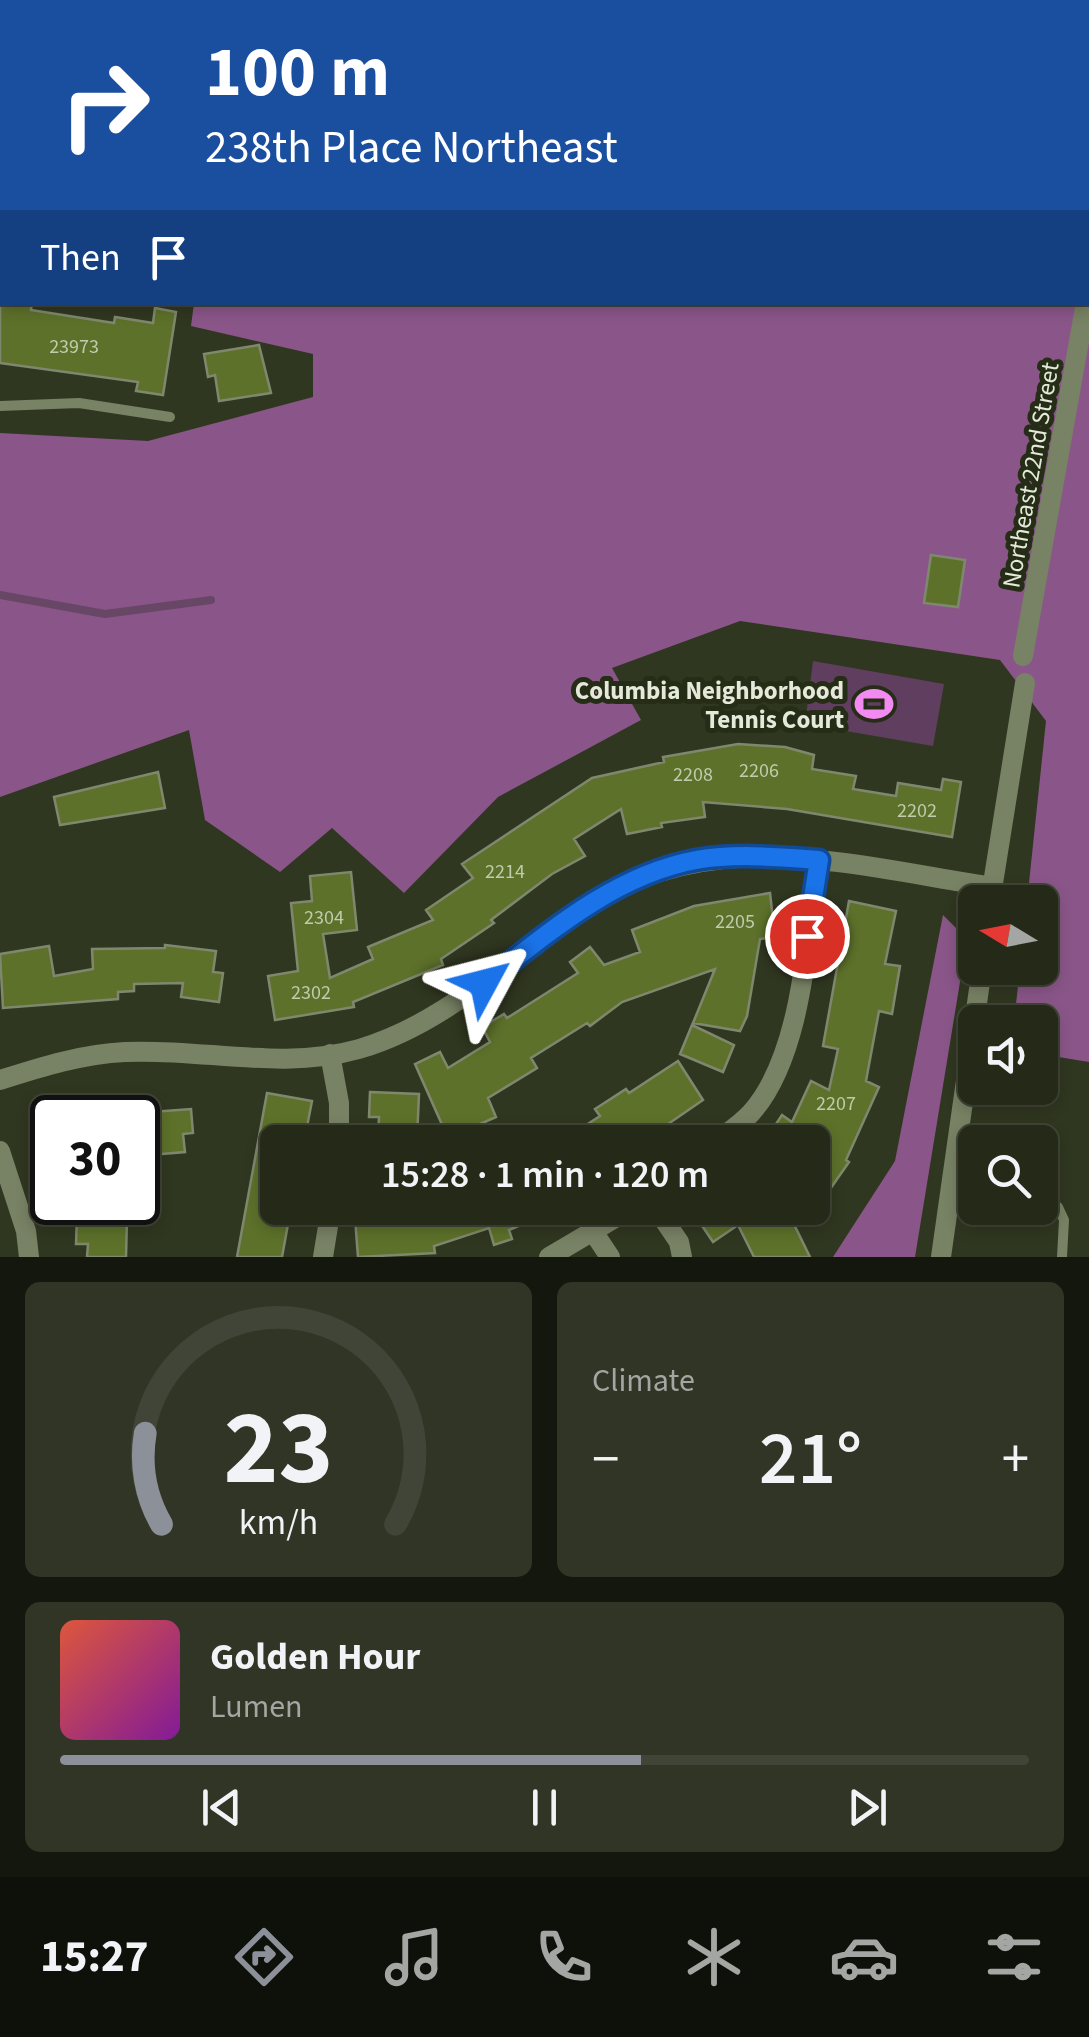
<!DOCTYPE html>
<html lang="en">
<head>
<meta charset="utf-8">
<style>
	:root { --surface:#242918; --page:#303525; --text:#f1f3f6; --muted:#a3a6a2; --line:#414537; --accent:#8c9099 }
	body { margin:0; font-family:"Source Sans 3",sans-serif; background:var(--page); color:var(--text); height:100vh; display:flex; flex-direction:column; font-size:38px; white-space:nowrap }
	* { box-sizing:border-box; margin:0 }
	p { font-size:32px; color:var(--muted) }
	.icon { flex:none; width:55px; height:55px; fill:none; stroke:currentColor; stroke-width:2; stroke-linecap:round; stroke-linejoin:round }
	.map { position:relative; height:1257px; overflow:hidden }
	.panel { display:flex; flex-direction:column; gap:25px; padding:25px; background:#14170d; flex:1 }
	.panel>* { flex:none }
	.guide { position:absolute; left:0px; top:0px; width:1090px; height:305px; box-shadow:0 5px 15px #0003,0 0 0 2px var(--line); background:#1a4fa0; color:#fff; overflow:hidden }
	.needle { width:65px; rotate:280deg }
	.controls { position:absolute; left:958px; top:885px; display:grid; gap:20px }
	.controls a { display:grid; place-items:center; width:100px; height:100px; border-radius:15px; background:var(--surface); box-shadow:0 5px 15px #0003,0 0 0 2px var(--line); font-size:50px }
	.speed { position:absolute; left:30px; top:1095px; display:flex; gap:20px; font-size:50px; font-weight:700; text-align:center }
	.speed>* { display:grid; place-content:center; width:130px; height:130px; border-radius:50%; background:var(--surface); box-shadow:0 5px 15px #0003,0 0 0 2px var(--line); line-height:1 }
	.speed .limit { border:5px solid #111; border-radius:15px; background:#fff; color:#111 }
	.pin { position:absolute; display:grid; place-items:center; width:85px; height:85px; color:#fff; margin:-42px; border:5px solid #fff; border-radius:50%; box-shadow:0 2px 10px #0007 }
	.me { position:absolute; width:110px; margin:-55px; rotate:52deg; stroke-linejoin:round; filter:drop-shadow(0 0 8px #0008) }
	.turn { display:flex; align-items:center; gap:35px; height:210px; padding:0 40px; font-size:45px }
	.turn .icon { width:130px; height:130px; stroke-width:2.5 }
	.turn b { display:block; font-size:70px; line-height:85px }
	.then { display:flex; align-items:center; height:95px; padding:0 40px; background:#0003; gap:20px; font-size:38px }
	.big { font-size:75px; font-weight:600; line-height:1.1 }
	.panel .tile { flex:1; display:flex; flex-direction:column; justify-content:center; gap:15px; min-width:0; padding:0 35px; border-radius:15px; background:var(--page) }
	.panel .dial { align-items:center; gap:0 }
	.dial svg { height:260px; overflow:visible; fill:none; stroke:var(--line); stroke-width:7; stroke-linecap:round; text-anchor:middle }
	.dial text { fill:var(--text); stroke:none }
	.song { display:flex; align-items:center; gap:30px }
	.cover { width:120px; height:120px; border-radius:15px; background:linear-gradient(135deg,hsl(10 70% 55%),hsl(290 70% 35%)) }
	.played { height:10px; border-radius:5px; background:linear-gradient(90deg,var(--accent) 60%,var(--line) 60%) }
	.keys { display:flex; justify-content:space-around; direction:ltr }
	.heat { display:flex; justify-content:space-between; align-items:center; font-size:55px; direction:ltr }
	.panel .tiles { flex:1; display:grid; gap:25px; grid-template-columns:1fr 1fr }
	.tile:last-child { grid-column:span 2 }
	.trip { position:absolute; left:260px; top:1125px; width:570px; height:100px; border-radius:15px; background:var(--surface); box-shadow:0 5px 15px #0003,0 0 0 2px var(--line); font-weight:600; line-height:100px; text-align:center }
	.tab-bar { display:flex; height:160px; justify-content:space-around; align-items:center; background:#0e100a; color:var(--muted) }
	.tab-bar .icon { width:70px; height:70px }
	.tab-bar .current { color:var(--accent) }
	.tab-bar b { font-size:45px; color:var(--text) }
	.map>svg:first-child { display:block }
	.green { fill:#603e5f }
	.forest { fill:#8a5689 }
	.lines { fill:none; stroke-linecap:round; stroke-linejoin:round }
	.stream { stroke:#674765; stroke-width:8 }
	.building { fill:#5d712a; stroke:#7f886e; stroke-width:2.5 }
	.lane { stroke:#788264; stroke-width:10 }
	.street { stroke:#788264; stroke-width:20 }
	.route-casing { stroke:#114b97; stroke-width:25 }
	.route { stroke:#1a73e8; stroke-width:18 }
	.labels { text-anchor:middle; stroke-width:10; stroke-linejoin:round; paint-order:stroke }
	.number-label { font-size:20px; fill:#c2cbae }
	.street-label { font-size:25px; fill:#e4e9da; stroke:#262d16 }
	.poi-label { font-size:25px; font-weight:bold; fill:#e4e9da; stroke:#262d16; text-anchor:end }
</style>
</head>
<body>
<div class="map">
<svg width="1089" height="1257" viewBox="0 0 1089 1257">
	<rect width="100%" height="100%" fill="#303720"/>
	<path class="green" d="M 813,661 L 944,684 L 933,746 L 805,724 Z"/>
	<path class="forest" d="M 721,0 L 1089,0 L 1089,1062 L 1040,1054 L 1040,1022 L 1014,1022 L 1020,968 L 1040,968 L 1040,902 L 1027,902 L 1046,721 L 1000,660 L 740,621 L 612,668 L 641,720 L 498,797 L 404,893 L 332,828 L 280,872 L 205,820 L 189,730 L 0,797 L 0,433 L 148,441 L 313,397 L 313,354 L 191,326 L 194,303 L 1088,302 L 1088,2 Z
		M 943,915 L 967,939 L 915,1257 L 833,1257 L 895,1161 Z"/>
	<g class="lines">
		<path class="stream" d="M 0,595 L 105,614 L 211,600"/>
	</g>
	<path class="building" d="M 0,302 L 32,302 L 31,310 L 114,323 L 115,317 L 153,323 L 155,308 L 176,312 L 163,395 L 136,391 L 138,382 L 0,363 Z
		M 259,345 L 271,393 L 219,401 L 215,375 L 208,377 L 204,354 Z
		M 931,555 L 965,560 L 958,607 L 924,603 Z
		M 738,744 L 785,747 L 814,755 L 812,769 L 856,776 L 853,789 L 896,796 L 898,783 L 941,790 L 943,779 L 961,782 L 952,837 L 787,809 L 703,802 L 705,817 L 661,823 L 662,827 L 627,834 L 621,809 L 574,839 L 585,856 L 552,874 L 491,920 L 494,923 L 441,959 L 443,965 L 353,1002 L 354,1007 L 275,1020 L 268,976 L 298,971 L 291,903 L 312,901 L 310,876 L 351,872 L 357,930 L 323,934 L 330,978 L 373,959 L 368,947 L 433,920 L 426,910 L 473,878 L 462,864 L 592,778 L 664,762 L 663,757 Z
		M 158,772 L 165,808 L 60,825 L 54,797 Z
		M 770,893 L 775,937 L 760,939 L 747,1016 L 740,1031 L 693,1023 L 715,969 L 622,1002 L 590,1026 L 587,1023 L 531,1058 L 537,1068 L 488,1098 L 496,1117 L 448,1138 L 415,1064 L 440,1052 L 448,1068 L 490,1042 L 482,1027 L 504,1014 L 507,1018 L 578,973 L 570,962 L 590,947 L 604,965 L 640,952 L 632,930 L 694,906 Z
		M 849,901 L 896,911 L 885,964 L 900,966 L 892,1014 L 879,1011 L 866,1081 L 879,1087 L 846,1160 L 849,1162 L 812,1215 L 812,1142 L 764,1142 L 782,1115 L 792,1122 L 811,1081 L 829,1090 L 838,1049 L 823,1046 Z
		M 165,945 L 216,951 L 213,972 L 223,973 L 219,1002 L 181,997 L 183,983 L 134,984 L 134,991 L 118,992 L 118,999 L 3,1008 L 0,954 L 49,946 L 54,976 L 93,969 L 92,949 L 165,948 Z
		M 692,1025 L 734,1045 L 723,1072 L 680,1054 Z
		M 678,1061 L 703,1100 L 655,1133 L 657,1136 L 647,1142 L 560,1142 L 600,1116 L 595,1109 L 626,1089 L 629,1093 Z
		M 370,1092 L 419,1094 L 417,1139 L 378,1137 L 379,1117 L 369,1117 Z
		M 267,1093 L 312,1101 L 304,1142 L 278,1142 L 278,1208 L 291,1208 L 282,1257 L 237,1257 Z
		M 191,1109 L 193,1133 L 183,1134 L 185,1152 L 138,1156 L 138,1113 Z
		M 446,1208 L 560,1208 L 509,1230 L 512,1239 L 494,1245 L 489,1228 L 434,1246 L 435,1253 L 358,1257 L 355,1218 Z
		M 690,1208 L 786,1208 L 810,1257 L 754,1257 L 738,1225 L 713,1242 Z
		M 77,1216 L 127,1218 L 126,1257 L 87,1257 L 88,1244 L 76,1244 Z"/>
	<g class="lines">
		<path class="lane" d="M 0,108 L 2,109
			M 0,406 L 79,403 L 170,417
			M 952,1186 L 975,1190
			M 1040,1203 L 1058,1207 L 1064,1220 L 1062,1257"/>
		<path class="street" d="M 1023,656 L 1086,302
			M 990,902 L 1025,683
			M 330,1054 L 339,1103 L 339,1142
			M 0,1080 C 41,1067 82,1054 125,1052 C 203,1048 281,1071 359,1049 C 441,1025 501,966 569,917 C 704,821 843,864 993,887
			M 716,1142 C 727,1133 741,1124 751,1113 C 803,1055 807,935 819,860
			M 0,1151 L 26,1231 L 29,1257
			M 656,1208 L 679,1242 L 682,1257
			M 594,1233 L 610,1257
			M 323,1257 L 331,1208
			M 549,1257 L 632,1208
			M 941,1257 L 982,968"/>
	</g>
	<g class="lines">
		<g class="route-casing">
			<path id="route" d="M 484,983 C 547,934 614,875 696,860 C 737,853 778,857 819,860 L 807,936"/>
		</g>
		<use href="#route" class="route"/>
	</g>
	<defs>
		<g id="stadium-bare" transform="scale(3)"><path d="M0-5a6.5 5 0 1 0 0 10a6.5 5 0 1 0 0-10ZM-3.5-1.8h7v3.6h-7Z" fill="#f38af1" stroke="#262d16" stroke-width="2.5" paint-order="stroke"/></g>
	</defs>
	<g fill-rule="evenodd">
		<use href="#stadium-bare" x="874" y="704"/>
	</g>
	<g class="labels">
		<g class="number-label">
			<text x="74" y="353">23973</text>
			<text x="759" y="777">2206</text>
			<text x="693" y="781">2208</text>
			<text x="917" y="817">2202</text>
			<text x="505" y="878">2214</text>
			<text x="324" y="924">2304</text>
			<text x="735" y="928">2205</text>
			<text x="311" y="999">2302</text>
			<text x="836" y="1110">2207</text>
		</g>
		<g class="street-label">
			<text transform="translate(1030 475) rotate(-80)" y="9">Northeast 22nd Street</text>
		</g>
		<g class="poi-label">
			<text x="844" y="699">Columbia Neighborhood<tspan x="844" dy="29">Tennis Court</tspan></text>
		</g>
	</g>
</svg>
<div class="controls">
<a><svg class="needle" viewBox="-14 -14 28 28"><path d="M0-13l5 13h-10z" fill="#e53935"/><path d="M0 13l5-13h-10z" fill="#a3a6a2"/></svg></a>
<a><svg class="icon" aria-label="sound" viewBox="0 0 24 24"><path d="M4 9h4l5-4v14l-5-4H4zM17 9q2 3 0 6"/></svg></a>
<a><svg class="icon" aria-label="search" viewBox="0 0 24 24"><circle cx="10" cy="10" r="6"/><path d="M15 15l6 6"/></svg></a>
</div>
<div class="speed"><div class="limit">30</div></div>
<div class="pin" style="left:807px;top:936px;background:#d93025"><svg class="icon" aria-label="arrive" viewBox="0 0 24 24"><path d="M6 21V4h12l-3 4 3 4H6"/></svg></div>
<svg class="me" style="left:484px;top:983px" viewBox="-20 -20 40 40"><path d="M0-17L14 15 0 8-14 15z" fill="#1a73e8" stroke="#fff" stroke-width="4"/></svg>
<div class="trip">15:28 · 1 min · 120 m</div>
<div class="guide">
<div class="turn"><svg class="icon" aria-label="right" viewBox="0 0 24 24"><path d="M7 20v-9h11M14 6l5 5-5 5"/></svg><div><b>100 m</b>238th Place Northeast</div></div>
<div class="then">Then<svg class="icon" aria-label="arrive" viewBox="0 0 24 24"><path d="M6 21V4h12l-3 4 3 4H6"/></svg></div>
</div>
</div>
<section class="panel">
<div class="tiles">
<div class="tile dial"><svg viewBox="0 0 100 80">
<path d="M14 69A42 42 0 1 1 86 69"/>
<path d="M14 69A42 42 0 0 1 9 41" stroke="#8c9099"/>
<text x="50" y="56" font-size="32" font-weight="700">23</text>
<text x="50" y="72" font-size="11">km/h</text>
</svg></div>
<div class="tile"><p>Climate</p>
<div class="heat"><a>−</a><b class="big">21°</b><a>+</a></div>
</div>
<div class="tile">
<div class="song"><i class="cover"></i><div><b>Golden Hour</b><p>Lumen</p></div></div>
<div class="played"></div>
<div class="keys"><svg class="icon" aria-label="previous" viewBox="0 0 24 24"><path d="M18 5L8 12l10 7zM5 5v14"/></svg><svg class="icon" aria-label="pause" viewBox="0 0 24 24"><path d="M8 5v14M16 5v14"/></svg><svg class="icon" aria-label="next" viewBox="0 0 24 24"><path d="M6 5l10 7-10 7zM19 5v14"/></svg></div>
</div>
</div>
</section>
<nav class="tab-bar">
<b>15:27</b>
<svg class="icon current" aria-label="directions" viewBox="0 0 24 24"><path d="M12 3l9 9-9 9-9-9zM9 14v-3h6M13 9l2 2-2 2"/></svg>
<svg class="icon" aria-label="music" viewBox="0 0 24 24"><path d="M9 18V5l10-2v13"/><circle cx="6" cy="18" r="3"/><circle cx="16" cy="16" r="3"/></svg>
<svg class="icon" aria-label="phone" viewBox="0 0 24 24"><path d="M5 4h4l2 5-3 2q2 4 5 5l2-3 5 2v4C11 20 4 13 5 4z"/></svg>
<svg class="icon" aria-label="climate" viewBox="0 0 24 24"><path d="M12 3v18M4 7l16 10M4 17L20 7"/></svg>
<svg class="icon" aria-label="car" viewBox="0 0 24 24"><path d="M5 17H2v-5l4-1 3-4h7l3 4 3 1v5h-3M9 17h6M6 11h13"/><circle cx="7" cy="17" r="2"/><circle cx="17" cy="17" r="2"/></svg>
<svg class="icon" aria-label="filters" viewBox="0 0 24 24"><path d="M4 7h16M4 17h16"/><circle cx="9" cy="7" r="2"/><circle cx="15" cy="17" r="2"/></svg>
</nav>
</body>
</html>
